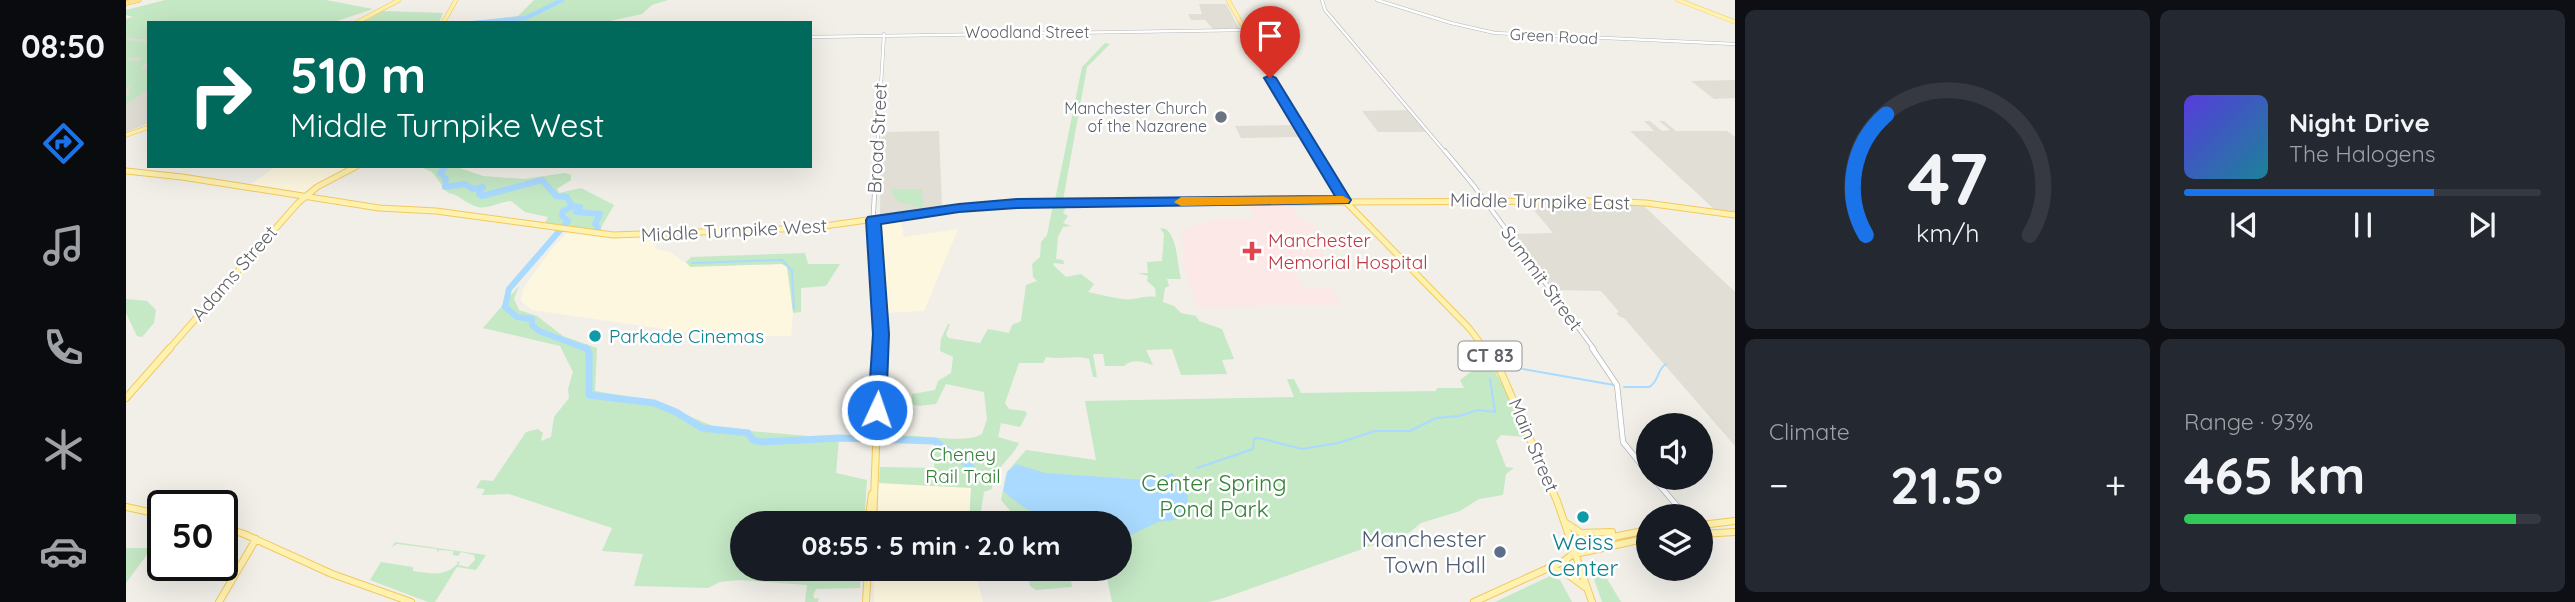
<!DOCTYPE html>
<html lang="en">
<head>
<meta charset="utf-8">
<style>
	:root { --surface:#171b24; --page:#242831; --text:#f1f3f6; --muted:#9ea1a6; --line:#363941; --accent:#1a73e8 }
	body { margin:0; font-family:Quicksand,sans-serif; background:var(--page); color:var(--text); height:100vh; display:flex; flex-direction:column; font-size:26px; white-space:nowrap }
	* { box-sizing:border-box; margin:0 }
	p { font-size:23px; color:var(--muted) }
	.icon { flex:none; width:38px; height:38px; fill:none; stroke:currentColor; stroke-width:2; stroke-linecap:round; stroke-linejoin:round }
	.map { position:relative; flex:1; overflow:hidden }
	.details { display:flex; flex-direction:column; gap:10px; padding:10px; background:#0d0f14; width:840px }
	.details>* { flex:none }
	.hud { position:absolute; left:21px; top:21px; width:665px; height:147px; border-radius:0px; box-shadow:0 7px 28px #0002; background:#00695c; color:#fff; overflow:hidden }
	.tools { position:absolute; left:1510px; top:413px; display:grid; gap:14px }
	.tools a { display:grid; place-items:center; width:77px; height:77px; border-radius:50%; background:var(--surface); box-shadow:0 7px 28px #0002; font-size:35px }
	.speed { position:absolute; left:21px; top:490px; display:flex; gap:14px; font-size:35px; font-weight:700; text-align:center }
	.speed>* { display:grid; place-content:center; width:91px; height:91px; border-radius:50%; background:var(--surface); box-shadow:0 7px 28px #0002; line-height:1 }
	.speed .limit { border:4px solid #111; border-radius:10px; background:#fff; color:#111 }
	.pin { position:absolute; display:grid; place-items:center; width:60px; height:60px; color:#fff; margin:-72px -30px; border-radius:50% 50% 50% 0; rotate:-45deg; box-shadow:0 0 7px #0007 }
	.pin .icon { rotate:45deg }
	.me { position:absolute; width:77px; margin:-38px; rotate:3deg; stroke-linejoin:round; filter:drop-shadow(0 0 5px #0008) }
	.turn { display:flex; align-items:center; gap:24px; height:147px; padding:0 28px; font-size:32px }
	.turn .icon { width:91px; height:91px; stroke-width:2.5 }
	.turn b { display:block; font-size:49px; line-height:60px }
	.big { font-size:52px; font-weight:700; line-height:1.1 }
	.details .tile { flex:1; display:flex; flex-direction:column; justify-content:center; gap:10px; min-width:0; padding:0 24px; border-radius:10px; background:var(--page) }
	.details .dial { align-items:center; gap:0 }
	.dial svg { height:182px; overflow:visible; fill:none; stroke:var(--line); stroke-width:7; stroke-linecap:round; text-anchor:middle }
	.dial text { fill:var(--text); stroke:none }
	.song { display:flex; align-items:center; gap:21px }
	.cover { width:84px; height:84px; border-radius:10px; background:linear-gradient(135deg,hsl(250 70% 55%),hsl(190 70% 35%)) }
	.played { height:7px; border-radius:4px; background:linear-gradient(90deg,var(--accent) 70%,var(--line) 70%) }
	.keys { display:flex; justify-content:space-around; direction:ltr }
	.heat { display:flex; justify-content:space-between; align-items:center; font-size:38px; direction:ltr }
	.charge { height:10px; border-radius:5px; background:linear-gradient(90deg,#34c759 93%,var(--line) 0) }
	.details .tiles { flex:1; display:grid; gap:10px; grid-template-columns:repeat(2,1fr) }
	.trip { position:absolute; left:604px; top:511px; width:402px; height:70px; border-radius:35px; background:var(--surface); box-shadow:0 7px 28px #0002; font-weight:700; line-height:70px; text-align:center }
	main { display:flex; flex:1; min-height:0 }
	.dock { display:flex; flex-direction:column; width:126px; justify-content:space-around; align-items:center; background:#090b0e; color:var(--muted) }
	.dock .icon { width:49px; height:49px }
	.dock .on { color:var(--accent) }
	.dock b { font-size:32px; color:var(--text) }
	.map>svg:first-child { display:block }
	.commercial { fill:#fef7e0 }
	.education { fill:#e1ded6 }
	.medical { fill:#fce8e6 }
	.green { fill:#c5e8c5 }
	.water { fill:#aadaff }
	.lines { fill:none; stroke-linecap:round; stroke-linejoin:round }
	.stream { stroke:#aadaff; stroke-width:2 }
	.river-far2 { stroke:#aadaff; stroke-width:4.5 }
	.river-far1 { stroke:#aadaff; stroke-width:6 }
	.river { stroke:#aadaff; stroke-width:7 }
	.minor-far2-casing { stroke:#b5b8bc; stroke-width:3.5 }
	.minor-far1-casing { stroke:#b5b8bc; stroke-width:5 }
	.minor-casing { stroke:#b5b8bc; stroke-width:6 }
	.major-far2-casing { stroke:#f2c960; stroke-width:4.5 }
	.major-far1-casing { stroke:#f2c960; stroke-width:7 }
	.major-casing { stroke:#f2c960; stroke-width:8 }
	.highway-casing { stroke:#f9ab00; stroke-width:5 }
	.minor-far2 { stroke:#fff; stroke-width:2.5 }
	.minor-far1 { stroke:#fff; stroke-width:3.5 }
	.minor { stroke:#fff; stroke-width:4.5 }
	.major-far2 { stroke:#fff2af; stroke-width:3.5 }
	.major-far1 { stroke:#fff2af; stroke-width:5 }
	.major { stroke:#fff2af; stroke-width:6 }
	.highway { stroke:#fde293; stroke-width:4.5 }
	.route { fill:#1a73e8; stroke:#114b97; stroke-width:2 }
	.slow { fill:#f59e0b }
	.worship-dot { fill:#6b7280; stroke:#fff; stroke-width:2.5 }
	.health-dot { fill:#e0444e; stroke:#fff; stroke-width:2.5 }
	.culture-dot { fill:#0f9aa8; stroke:#fff; stroke-width:2.5 }
	.service-dot { fill:#5c6f8a; stroke:#fff; stroke-width:2.5 }
	.labels { text-anchor:middle; stroke-width:5; stroke-linejoin:round; paint-order:stroke }
	.far-street-label { font-size:16px; fill:#5f6368; stroke:#fff }
	.far-worship-label { font-size:16px; fill:#5b616d; stroke:#fff; text-anchor:end }
	.shield { fill:#fff; stroke:#8f9295; stroke-width:2 }
	.shield-label { font-size:18px; font-weight:bold; fill:#5f6368 }
	.street-label { font-size:19px; fill:#5f6368; stroke:#fff }
	.health-label { font-size:19px; fill:#be3a42; stroke:#fff; text-anchor:start }
	.culture-label { font-size:19px; fill:#0d838f; stroke:#fff; text-anchor:start }
	.park-label { font-size:19px; fill:#348238; stroke:#fff }
	.near-park-label { font-size:23px; fill:#348238; stroke:#fff }
	.near-service-label { font-size:23px; fill:#4e5e75; stroke:#fff; text-anchor:end }
	.near-culture-label { font-size:23px; fill:#0d838f; stroke:#fff }
</style>
</head>
<body>
<main>
<nav class="dock">
<b>08:50</b>
<svg class="icon on" aria-label="directions" viewBox="0 0 24 24"><path d="M12 3l9 9-9 9-9-9zM9 14v-3h6M13 9l2 2-2 2"/></svg>
<svg class="icon" aria-label="music" viewBox="0 0 24 24"><path d="M9 18V5l10-2v13"/><circle cx="6" cy="18" r="3"/><circle cx="16" cy="16" r="3"/></svg>
<svg class="icon" aria-label="phone" viewBox="0 0 24 24"><path d="M5 4h4l2 5-3 2q2 4 5 5l2-3 5 2v4C11 20 4 13 5 4z"/></svg>
<svg class="icon" aria-label="climate" viewBox="0 0 24 24"><path d="M12 3v18M4 7l16 10M4 17L20 7"/></svg>
<svg class="icon" aria-label="car" viewBox="0 0 24 24"><path d="M5 17H2v-5l4-1 3-4h7l3 4 3 1v5h-3M9 17h6M6 11h13"/><circle cx="7" cy="17" r="2"/><circle cx="17" cy="17" r="2"/></svg>
</nav>
<div class="map">
<svg width="1609" height="602" viewBox="0 0 1609 602">
	<rect width="100%" height="100%" fill="#f1efe8"/>
	<path class="commercial" d="M 155,166 L 226,166 L 175,194 L 122,186 L 146,169 Z
		M 774,219 L 778,237 L 832,229 L 798,311 L 758,313 L 753,224 Z
		M 444,230 L 466,233 L 533,233 L 529,249 L 544,252 L 564,266 L 656,264 L 661,267 L 664,276 L 667,313 L 665,336 L 587,336 L 406,310 L 395,301 L 397,289 L 427,247 Z
		M 753,483 L 845,488 L 843,523 L 751,523 Z
		M 748,569 L 848,569 L 857,602 L 748,602 Z"/>
	<path class="education" d="M 1073,4 L 1100,4 L 1113,28 L 1087,29 L 1079,20 L 1065,20 L 1062,14 L 1076,14 Z
		M 0,38 L 23,40 L 23,123 L 0,132 Z
		M 1609,80 L 1609,98 L 1588,99 L 1565,81 Z
		M 1281,110 L 1300,132 L 1252,132 L 1236,111 Z
		M 1518,121 L 1524,121 L 1536,131 L 1544,130 L 1533,121 L 1538,121 L 1550,131 L 1601,131 L 1609,137 L 1609,213 L 1589,210 L 1504,131 L 1528,131 Z
		M 1168,125 L 1175,137 L 1115,138 L 1109,126 Z
		M 813,131 L 816,207 L 754,216 L 755,132 Z
		M 1401,202 L 1518,206 L 1609,292 L 1609,446 L 1498,318 L 1494,317 L 1490,313 L 1493,312 L 1475,291 L 1428,290 L 1387,234 L 1427,233 Z"/>
	<path class="medical" d="M 1123,204 L 1165,204 L 1172,218 L 1186,224 L 1189,228 L 1187,235 L 1205,268 L 1169,270 L 1179,289 L 1205,288 L 1216,305 L 1070,307 L 1059,268 L 1055,232 L 1068,225 L 1095,219 L 1129,219 Z"/>
	<path class="green" d="M 39,0 L 200,0 L 247,9 L 211,21 L 23,23 L 23,40 L 0,38 L 0,19 L 7,17 L 0,15 L 0,10 Z
		M 408,0 L 542,0 L 526,5 L 516,14 L 475,23 L 341,23 L 392,16 Z
		M 257,11 L 317,13 L 313,23 L 235,23 Z
		M 0,40 L 23,43 L 23,60 L 15,68 L 23,70 L 23,88 L 0,105 L 0,97 L 4,93 L 2,89 L 7,81 L 0,87 L 0,60 L 12,61 L 18,57 L 0,58 Z
		M 979,43 L 984,44 L 961,67 L 937,200 L 929,200 L 956,67 Z
		M 292,166 L 328,166 L 357,176 L 398,179 L 439,173 L 445,175 L 445,180 L 431,189 L 433,193 L 455,188 L 488,205 L 473,231 L 419,223 L 422,217 L 399,212 L 385,201 C 375,201 362,210 352,207 C 341,205 333,194 322,193 L 306,172 Z
		M 764,189 L 796,189 L 797,208 L 772,202 Z
		M 927,205 L 941,205 L 937,213 L 942,216 L 937,223 L 945,226 L 937,227 L 932,237 L 930,259 L 937,260 L 938,264 L 928,263 L 927,265 L 940,277 L 955,274 L 968,284 L 962,292 C 974,295 985,297 996,299 C 1008,301 1017,295 1030,297 L 1029,288 L 1021,281 L 1022,276 L 1012,273 L 1022,273 L 1021,262 L 1036,261 L 1038,234 L 1034,228 L 1040,229 C 1052,239 1051,265 1055,279 L 1041,279 L 1043,286 L 1039,288 L 1037,302 L 1048,306 L 1055,313 L 1070,316 L 1073,321 L 1096,329 L 1108,359 L 1096,360 L 1101,374 L 1055,375 L 1046,349 L 1020,350 L 1027,365 C 1017,362 1007,358 998,366 L 979,366 L 977,354 L 967,354 L 971,377 L 967,377 L 963,359 C 949,355 934,360 920,357 L 917,363 L 893,363 L 879,403 L 883,409 L 899,411 L 901,414 L 894,427 L 875,423 L 872,437 L 893,443 C 885,460 867,468 866,489 L 858,492 L 853,523 L 843,523 L 845,488 L 753,483 L 754,467 L 808,468 L 808,444 L 763,442 L 760,437 C 784,431 837,446 856,434 L 861,419 L 858,392 L 820,384 L 810,404 L 793,406 L 785,404 L 786,394 L 809,390 L 812,381 L 825,373 L 827,357 L 814,351 L 815,339 L 822,324 L 824,324 L 820,334 L 822,338 L 854,343 L 862,329 L 883,333 L 886,325 L 895,321 L 900,285 L 911,281 L 907,277 L 906,264 L 914,257 L 915,242 L 921,235 Z
		M 679,253 L 682,264 L 714,264 L 700,286 L 675,288 L 675,312 L 667,313 L 661,267 L 656,264 L 564,267 L 560,262 L 565,257 Z
		M 393,286 L 388,299 L 393,310 L 411,316 L 437,336 L 471,348 L 469,391 L 528,401 L 591,428 L 682,436 L 683,439 L 713,439 L 710,473 L 741,480 L 738,523 L 616,523 L 616,569 L 735,569 L 734,588 L 690,589 L 687,596 L 689,599 L 693,598 L 692,602 L 679,602 L 681,585 L 613,580 L 594,582 L 582,588 L 508,586 L 517,554 L 476,551 L 486,528 L 383,494 L 356,495 L 359,489 L 350,488 L 355,480 L 367,481 L 400,432 L 412,429 L 417,433 L 415,441 L 425,437 L 428,417 L 443,398 L 442,389 L 447,372 L 434,346 L 357,328 Z
		M 0,299 L 21,301 L 30,310 L 28,323 L 16,337 L 11,336 L 0,313 Z
		M 1361,358 L 1378,387 L 1399,437 L 1375,435 L 1370,441 L 1380,467 L 1388,468 L 1380,474 L 1377,495 L 1353,499 L 1334,511 L 1295,523 L 1284,532 L 1098,598 L 1083,602 L 986,602 L 979,569 L 994,569 L 994,523 L 905,523 L 887,514 L 875,500 L 881,472 L 900,450 L 970,460 L 959,401 L 1168,397 L 1161,379 L 1168,379 L 1175,393 L 1310,391 L 1311,388 L 1338,388 L 1334,380 L 1346,371 L 1338,359 Z
		M 269,542 L 360,555 L 350,570 L 331,567 L 309,602 L 302,602 L 244,580 L 255,562 L 287,567 L 287,571 C 304,573 319,578 332,563 L 330,561 L 334,562 L 332,565 L 342,567 L 349,560 L 348,555 L 335,552 L 332,556 L 327,555 L 327,551 L 313,550 L 311,553 L 311,549 L 271,544 L 266,547 Z
		M 0,548 L 26,548 L 0,583 Z
		M 1469,559 L 1492,597 L 1495,602 L 1476,602 L 1463,565 Z
		M 901,569 L 943,569 L 946,587 L 910,590 L 904,586 Z
		M 1424,576 L 1434,580 L 1446,602 L 1369,602 Z"/>
	<path class="water" d="M 890,464 L 919,473 L 1006,479 L 1026,480 L 1046,473 L 1062,496 L 1061,515 L 1055,519 L 1032,522 L 994,540 L 994,523 C 941,523 920,528 877,491 L 881,472 Z"/>
	<g class="lines">
		<path class="stream" d="M 566,263 L 656,260 L 666,271 L 668,309
			M 1397,369 L 1488,385
			M 1498,387 L 1523,387 C 1533,382 1531,369 1540,364
			M 1071,468 L 1127,449 L 1128,439 L 1133,438 L 1176,449 L 1212,443 L 1249,431 L 1284,431 L 1310,418 L 1333,416 L 1352,410 L 1369,412 L 1364,379"/>
		<path class="river-far2" d="M 348,23 L 400,18 L 436,0"/>
		<path class="river-far1" d="M 320,166 L 314,173 L 320,179 L 319,187 L 339,184 L 347,189 L 357,187 L 353,194 L 356,196 L 416,180 L 430,196 L 441,197 L 446,206 L 454,207 L 450,212 L 474,214 L 469,224 L 472,228
			M 447,206 L 437,211 L 436,216 L 442,221 L 383,289 L 379,307 L 391,317 L 406,319 L 406,325 L 413,331 L 461,349"/>
		<path class="river" d="M 460,348 L 463,352 L 463,395 L 528,403 L 550,412 L 576,428 L 622,433 L 627,440 L 634,442 L 713,438 L 809,441 L 845,467"/>
		<g class="minor-far2-casing">
			<path id="minor-far2" d="M 1196,0 L 1199,10 L 1320,153
				M 1251,0 L 1325,23 L 1369,33 L 1609,44
				M 684,37 L 1117,30
				M 751,153 L 758,34"/>
		</g>
		<g class="minor-far1-casing">
			<path id="minor-far1" d="M 1319,151 L 1348,186 L 1468,349
				M 747,220 L 751,151"/>
		</g>
		<g class="minor-casing">
			<path id="minor" d="M 1466,348 L 1491,385 L 1497,442 L 1522,473
				M 1527,478 L 1560,516"/>
		</g>
		<g class="major-far2-casing">
			<path id="major-far2" d="M 1102,0 L 1189,153
				M 1552,0 L 1609,22
				M 230,23 L 273,0
				M 317,23 L 330,0
				M 0,135 L 23,127"/>
		</g>
		<g class="major-far1-casing">
			<path id="major-far1" d="M 1188,151 L 1218,200 L 1343,328 L 1359,349
				M 0,171 L 56,177 L 253,208 L 310,211 L 487,235 L 684,228 L 820,209 L 891,203 L 1475,201 L 1520,203 L 1609,215
				M 747,220 L 754,349
				M 43,349 L 172,203 L 191,187 L 231,166"/>
		</g>
		<g class="major-casing">
			<path id="major" d="M 1357,348 L 1375,372 L 1431,501 L 1466,602
				M 0,398 L 44,348
				M 0,507 L 37,515
				M 742,523 L 746,494
				M 747,523 L 754,348
				M 1440,523 L 1455,533 L 1486,532
				M 1575,525 L 1609,521
				M 96,527 L 118,534 L 206,574 L 285,602
				M 1575,534 L 1609,532
				M 1449,554 L 1522,538
				M 1422,568 L 1440,573 L 1459,587
				M 93,602 L 130,539
				M 740,602 L 742,569
				M 1348,602 L 1438,561 L 1462,542 L 1522,530"/>
		</g>
		<g class="highway-casing">
			<path id="highway" d="M 0,3 L 13,0"/>
		</g>
		<use href="#minor-far2" class="minor-far2"/>
		<use href="#minor-far1" class="minor-far1"/>
		<use href="#minor" class="minor"/>
		<use href="#major-far2" class="major-far2"/>
		<use href="#major-far1" class="major-far1"/>
		<use href="#major" class="major"/>
		<use href="#highway" class="highway"/>
	</g>
	<path class="route" d="M 1144,75 L 1150,78 L 1225,200 L 1223,203 L 891,208 L 833,212 L 755,224 L 763,334 L 760,410 L 757,415 L 745,415 L 742,410 L 747,334 L 740,220 L 742,217 L 833,204 L 891,199 L 1209,196 L 1138,78 Z"/>
	<path class="slow" d="M 1217,196 L 1224,200 L 1222,203 L 1055,206 L 1048,202 L 1055,197 Z"/>
	<circle class="worship-dot" cx="1095" cy="117" r="7"/>
	<path class="health-dot" d="M1122.5 240.5h7v7h7v7h-7v7h-7v-7h-7v-7h7z"/>
	<g class="culture-dot">
		<circle cx="469" cy="336" r="7"/>
		<circle cx="1457" cy="517" r="7"/>
	</g>
	<circle class="service-dot" cx="1374" cy="552" r="7"/>
	<g class="labels">
		<g class="far-street-label">
			<text x="901" y="38">Woodland Street</text>
			<text transform="translate(1428 36) rotate(3)" y="6">Green Road</text>
		</g>
		<g class="far-worship-label">
			<text x="1081" y="114">Manchester Church<tspan x="1081" dy="18">of the Nazarene</tspan></text>
		</g>
		<rect class="shield" x="1332.5" y="341.5" width="63" height="29" rx="5"/>
		<g class="shield-label">
			<text x="1364" y="362">CT 83</text>
		</g>
		<g class="street-label">
			<text transform="translate(751 138) rotate(-87)" y="7">Broad Street</text>
			<text transform="translate(1414 201) rotate(1)" y="7">Middle Turnpike East</text>
			<text transform="translate(608 230) rotate(-3)" y="7">Middle Turnpike West</text>
			<text transform="translate(108 273) rotate(-49)" y="7">Adams Street</text>
			<text transform="translate(1416 278) rotate(54)" y="7">Summit Street</text>
			<text transform="translate(1408 445) rotate(67)" y="7">Main Street</text>
		</g>
		<g class="health-label">
			<text x="1142" y="247">Manchester<tspan x="1142" dy="22">Memorial Hospital</tspan></text>
		</g>
		<g class="culture-label">
			<text x="483" y="343">Parkade Cinemas</text>
		</g>
		<g class="park-label">
			<text x="837" y="461">Cheney<tspan x="837" dy="22">Rail Trail</tspan></text>
		</g>
		<g class="near-park-label">
			<text x="1088" y="491">Center Spring<tspan x="1088" dy="26">Pond Park</tspan></text>
		</g>
		<g class="near-service-label">
			<text x="1360" y="547">Manchester<tspan x="1360" dy="26">Town Hall</tspan></text>
		</g>
		<g class="near-culture-label">
			<text x="1457" y="550">Weiss<tspan x="1457" dy="26">Center</tspan></text>
		</g>
	</g>
</svg>
<div class="tools">
<a><svg class="icon" aria-label="sound" viewBox="0 0 24 24"><path d="M4 9h4l5-4v14l-5-4H4zM17 9q2 3 0 6"/></svg></a>
<a><svg class="icon" aria-label="layers" viewBox="0 0 24 24"><path d="M12 4l9 5-9 5-9-5zM3 14l9 5 9-5"/></svg></a>
</div>
<div class="speed"><div class="limit">50</div></div>
<div class="pin" style="left:1144px;top:78px;background:#d93025"><svg class="icon" aria-label="arrive" viewBox="0 0 24 24"><path d="M6 21V4h12l-3 4 3 4H6"/></svg></div>
<svg class="me" style="left:751px;top:410px" viewBox="-20 -20 40 40"><circle r="17" fill="#1a73e8" stroke="#fff" stroke-width="3"/><path d="M0-11L8 9 0 5-8 9z" fill="#fff"/></svg>
<div class="trip">08:55 · 5 min · 2.0 km</div>
<div class="hud">
<div class="turn"><svg class="icon" aria-label="right" viewBox="0 0 24 24"><path d="M7 20v-9h11M14 6l5 5-5 5"/></svg><div><b>510 m</b>Middle Turnpike West</div></div>
</div>
</div>
<section class="details">
<div class="tiles">
<div class="tile dial"><svg viewBox="0 0 100 80">
<path d="M14 69A42 42 0 1 1 86 69"/>
<path d="M14 69A42 42 0 0 1 23 16" stroke="#1a73e8"/>
<text x="50" y="56" font-size="32" font-weight="700">47</text>
<text x="50" y="72" font-size="11">km/h</text>
</svg></div>
<div class="tile">
<div class="song"><i class="cover"></i><div><b>Night Drive</b><p>The Halogens</p></div></div>
<div class="played"></div>
<div class="keys"><svg class="icon" aria-label="previous" viewBox="0 0 24 24"><path d="M18 5L8 12l10 7zM5 5v14"/></svg><svg class="icon" aria-label="pause" viewBox="0 0 24 24"><path d="M8 5v14M16 5v14"/></svg><svg class="icon" aria-label="next" viewBox="0 0 24 24"><path d="M6 5l10 7-10 7zM19 5v14"/></svg></div>
</div>
<div class="tile"><p>Climate</p>
<div class="heat"><a>−</a><b class="big">21.5°</b><a>+</a></div>
</div>
<div class="tile"><p>Range · 93%</p><b class="big">465 km</b><div class="charge"></div></div>
</div>
</section>
</main>
</body>
</html>
